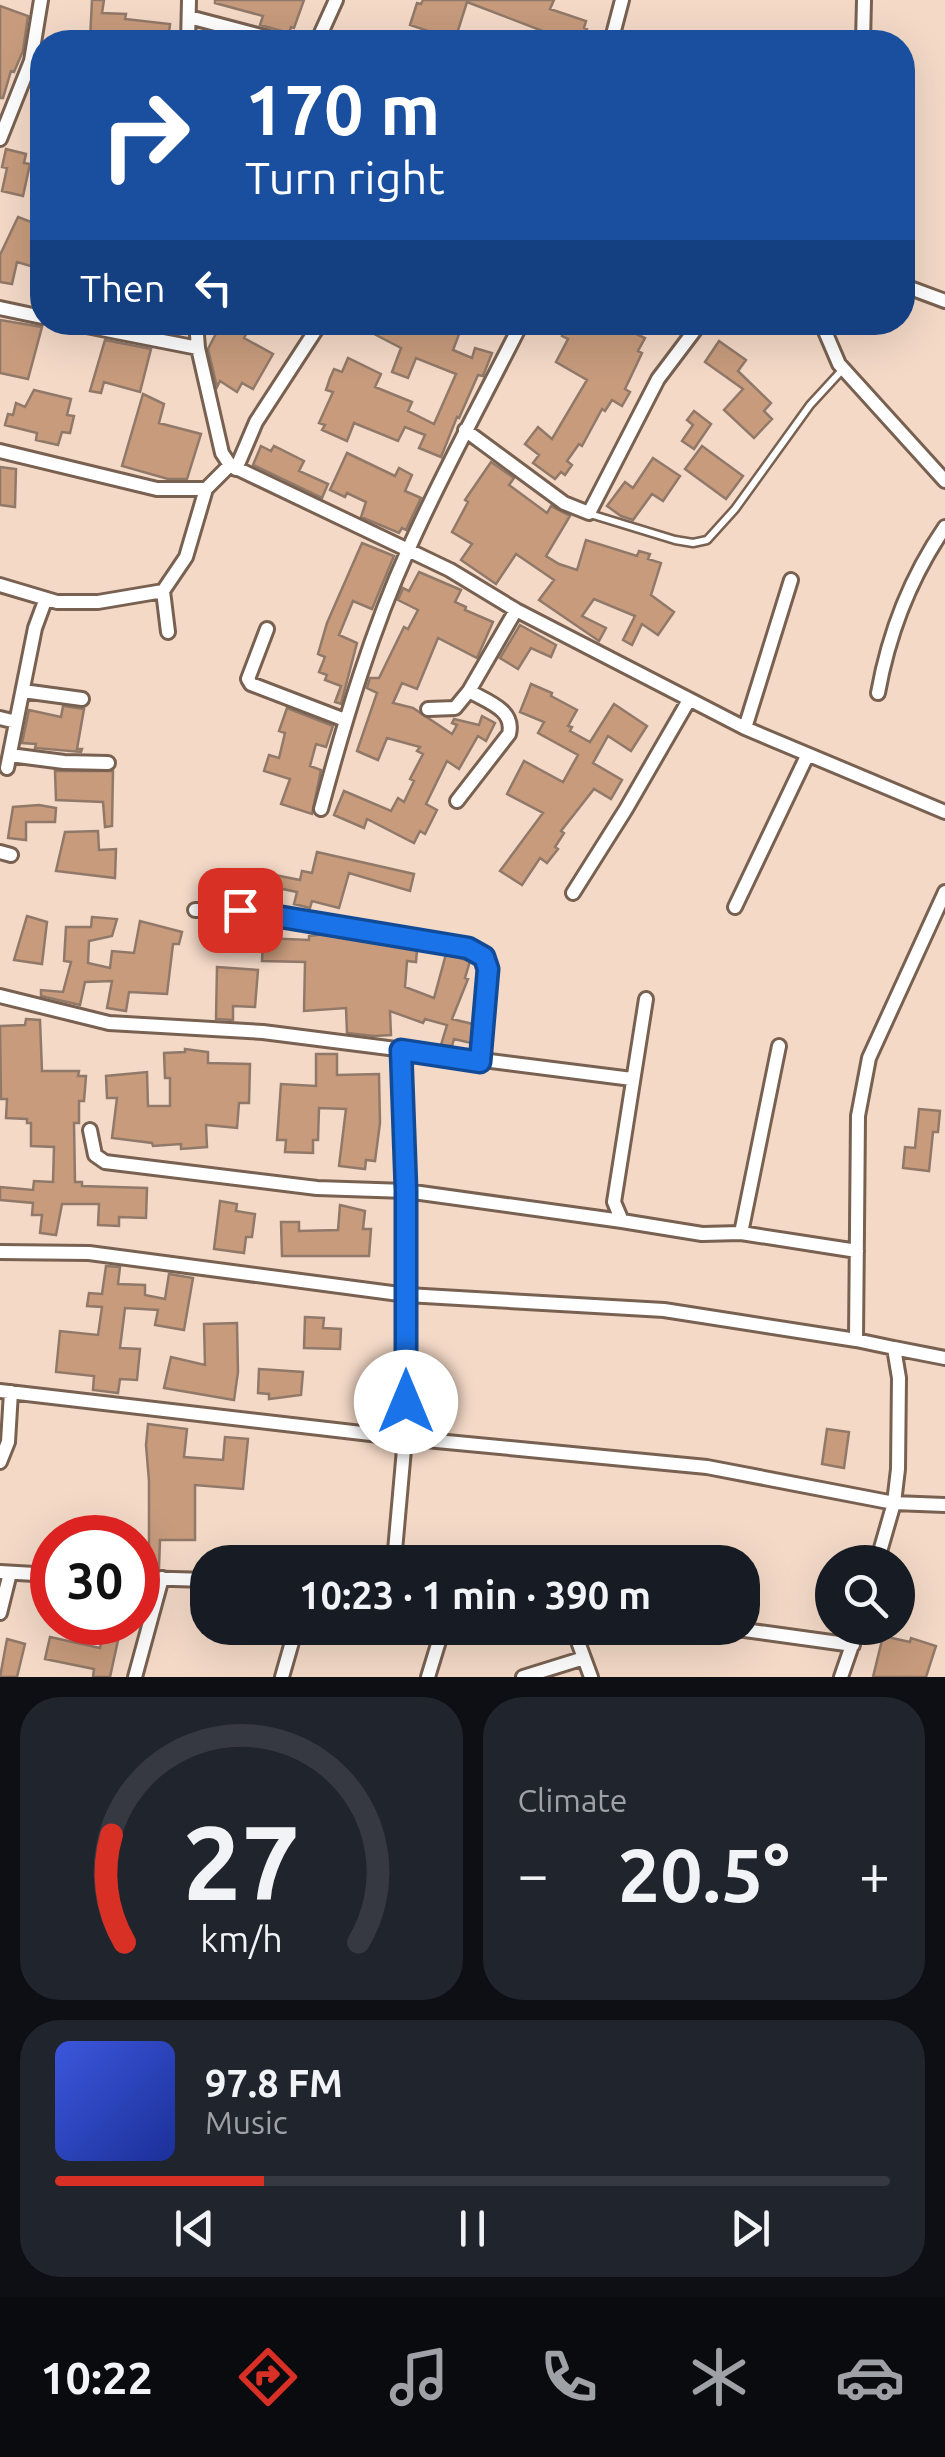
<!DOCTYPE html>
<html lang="en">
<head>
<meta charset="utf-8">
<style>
	:root { --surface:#171b24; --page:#20242c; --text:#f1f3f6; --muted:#9ea1a6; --line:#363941; --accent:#d93025 }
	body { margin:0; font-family:Ubuntu,sans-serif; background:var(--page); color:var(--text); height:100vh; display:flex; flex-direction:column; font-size:38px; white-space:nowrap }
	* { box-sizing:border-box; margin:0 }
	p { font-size:32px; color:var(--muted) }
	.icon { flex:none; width:55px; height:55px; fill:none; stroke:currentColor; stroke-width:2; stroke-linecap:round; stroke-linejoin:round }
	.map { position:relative; height:1677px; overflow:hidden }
	.sheet { display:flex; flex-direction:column; gap:20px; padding:20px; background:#0d0f14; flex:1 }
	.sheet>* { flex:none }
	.top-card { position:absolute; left:30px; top:30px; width:885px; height:305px; border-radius:40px; box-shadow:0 10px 40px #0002; background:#1a4fa0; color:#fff; overflow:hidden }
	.tools { position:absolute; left:815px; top:1545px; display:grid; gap:20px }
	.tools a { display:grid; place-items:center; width:100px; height:100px; border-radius:50%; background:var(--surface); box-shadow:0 10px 40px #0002; font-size:50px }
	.speed { position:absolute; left:30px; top:1515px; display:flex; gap:20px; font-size:50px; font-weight:700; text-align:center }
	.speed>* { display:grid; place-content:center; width:130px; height:130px; border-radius:50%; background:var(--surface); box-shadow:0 10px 40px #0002; line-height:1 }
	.speed .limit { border:15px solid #d22; background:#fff; color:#111 }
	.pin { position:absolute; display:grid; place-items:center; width:85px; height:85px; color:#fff; margin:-42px; border-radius:20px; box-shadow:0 5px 15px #0006 }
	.me { position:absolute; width:110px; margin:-55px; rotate:0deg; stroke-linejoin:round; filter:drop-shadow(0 0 8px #0008) }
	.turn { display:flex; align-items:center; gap:35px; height:210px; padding:0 50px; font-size:45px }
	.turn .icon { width:130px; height:130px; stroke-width:2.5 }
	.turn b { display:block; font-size:70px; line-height:85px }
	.then { display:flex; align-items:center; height:95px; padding:0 50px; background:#0003; gap:20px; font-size:38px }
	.big { font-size:75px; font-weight:700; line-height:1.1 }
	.sheet .tile { flex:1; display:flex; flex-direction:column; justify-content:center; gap:15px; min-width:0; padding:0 35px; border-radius:40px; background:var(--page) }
	.sheet .dial { align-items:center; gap:0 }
	.dial svg { height:260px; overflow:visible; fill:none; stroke:var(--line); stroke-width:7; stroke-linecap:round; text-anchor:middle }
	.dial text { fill:var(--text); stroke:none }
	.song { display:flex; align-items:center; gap:30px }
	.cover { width:120px; height:120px; border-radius:15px; background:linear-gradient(135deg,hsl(230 70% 55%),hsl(230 70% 35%)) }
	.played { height:10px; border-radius:5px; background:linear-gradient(90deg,var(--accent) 25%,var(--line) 25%) }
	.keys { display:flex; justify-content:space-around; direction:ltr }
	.heat { display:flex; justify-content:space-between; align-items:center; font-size:55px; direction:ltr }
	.sheet .tiles { flex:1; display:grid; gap:20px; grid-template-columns:1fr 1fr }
	.tile:last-child { grid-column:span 2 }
	.trip { position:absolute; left:190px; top:1545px; width:570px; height:100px; border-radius:40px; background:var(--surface); box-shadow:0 10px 40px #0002; font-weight:700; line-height:100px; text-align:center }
	.tab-bar { display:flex; height:160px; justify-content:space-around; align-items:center; background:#090b0e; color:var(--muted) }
	.tab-bar .icon { width:70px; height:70px }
	.tab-bar .active { color:var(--accent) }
	.tab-bar b { font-size:45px; color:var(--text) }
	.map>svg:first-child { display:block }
	.building { fill:#c79b7c; stroke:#917969; stroke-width:2.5 }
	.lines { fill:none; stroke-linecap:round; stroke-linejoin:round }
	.service-casing { stroke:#786151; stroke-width:11 }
	.minor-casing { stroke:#786151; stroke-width:18 }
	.service { stroke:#fff; stroke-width:6 }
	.minor { stroke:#fff; stroke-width:12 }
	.route-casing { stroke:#114b97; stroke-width:25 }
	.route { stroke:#1a73e8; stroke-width:18 }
</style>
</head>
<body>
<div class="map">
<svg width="945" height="1677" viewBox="0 0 945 1677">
	<rect width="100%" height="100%" fill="#f4d9c7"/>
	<path class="building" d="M 92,0 L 104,0 L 102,13 L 126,14 L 125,19 L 170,24 L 168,42 L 90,40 Z
		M 215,0 L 304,0 L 294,28 L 291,27 L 289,33 L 260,25 L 263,16 L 215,3 Z
		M 423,0 L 554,0 L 550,9 L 586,21 L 584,28 L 587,29 L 583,41 L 550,42 L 553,35 L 467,2 L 455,40 L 410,25 L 417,3 L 421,4 Z
		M 0,6 L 28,16 L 23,51 L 14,72 L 11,71 L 3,98 L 0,98 Z
		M 6,149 L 26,154 L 24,163 L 30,164 L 23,196 L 2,191 L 7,168 L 2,167 Z
		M 18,217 L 42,226 L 42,244 L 34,267 L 17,262 L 12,284 L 0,282 L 0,255 Z
		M 0,320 L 42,327 L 28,379 L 0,373 Z
		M 222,322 L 241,322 L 250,327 L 244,338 L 273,354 L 253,389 L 242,383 L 237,392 L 220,381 L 217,387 L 208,349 Z
		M 351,322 L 444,322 L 461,329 L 453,350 L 472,358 L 475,348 L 492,353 L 483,376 L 478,375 L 459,418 L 457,417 L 441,457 L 419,448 L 425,435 L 405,427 L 398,441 L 354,423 L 347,441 L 322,430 L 325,425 L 319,423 L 333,392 L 326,390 L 330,378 L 334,369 L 342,372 L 348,358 L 381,374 L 375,387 L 412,402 L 408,411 L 434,424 L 456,374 L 416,358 L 408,378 L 392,372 L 401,348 Z
		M 569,322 L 640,322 L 634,333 L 645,338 L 638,351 L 642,353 L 625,389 L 630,392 L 622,406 L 612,400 L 605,411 L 602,409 L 582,446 L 579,444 L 567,461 L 572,465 L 565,475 L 561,472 L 555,479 L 533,463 L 539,455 L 525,444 L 538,427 L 552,439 L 587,380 L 556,362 L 568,339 L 562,336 Z
		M 105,340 L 151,349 L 140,392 L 104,382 L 101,393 L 90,391 Z
		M 719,341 L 746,360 L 738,371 L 771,403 L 764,411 L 772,419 L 754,438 L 724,410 L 743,389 L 705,362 Z
		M 34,390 L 71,399 L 67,415 L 74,416 L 70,433 L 62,432 L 58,445 L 36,440 L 37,433 L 5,425 L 8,414 L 13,415 L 16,403 L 25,407 Z
		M 143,394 L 164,404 L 159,423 L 201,434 L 187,479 L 168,479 L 122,466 Z
		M 694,411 L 711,424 L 694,449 L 682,441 L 693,425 L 687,420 Z
		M 261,446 L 271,451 L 274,446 L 304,461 L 299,471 L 328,484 L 322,498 L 253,465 Z
		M 702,446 L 743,476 L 726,499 L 685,469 Z
		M 347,453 L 395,476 L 399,468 L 412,475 L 405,491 L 421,498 L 406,530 L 402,528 L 399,533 L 361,517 L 366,502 L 347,493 L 345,497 L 330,490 Z
		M 653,458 L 680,476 L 663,501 L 652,494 L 633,520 L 621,516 L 607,506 L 625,482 L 633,488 Z
		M 491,462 L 514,478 L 509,485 L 547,513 L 551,506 L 570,516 L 546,556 L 559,564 L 577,570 L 586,540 L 637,556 L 639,551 L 650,554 L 648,559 L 661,563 L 651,595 L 674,612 L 658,635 L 642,624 L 632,645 L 623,640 L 635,616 L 594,599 L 582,616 L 606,628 L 599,641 L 539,600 L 554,580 L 516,554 L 496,584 L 461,560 L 472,544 L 452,532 L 468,502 L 465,500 Z
		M 0,467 L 16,469 L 15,507 L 0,505 Z
		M 362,543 L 394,556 L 372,609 L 353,601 L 339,635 L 357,643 L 341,704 L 335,702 L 341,686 L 325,680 L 327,675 L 319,672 L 325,657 L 318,654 L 327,623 Z
		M 419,572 L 461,590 L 455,602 L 466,607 L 465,610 L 493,622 L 477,658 L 438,638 L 417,689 L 402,683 L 393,703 L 413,708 L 452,734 L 457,725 L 452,723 L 454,719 L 479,725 L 482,716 L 495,723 L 486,741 L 478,736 L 459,769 L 447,761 L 426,804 L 437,810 L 425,834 L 420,831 L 414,843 L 367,819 L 364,828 L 334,815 L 344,791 L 391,811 L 398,798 L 404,802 L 414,781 L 410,779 L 423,754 L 417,751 L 420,747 L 387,738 L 378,760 L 357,751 L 377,693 L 367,688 L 370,678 L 379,678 L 404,627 L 408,629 L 418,610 L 398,600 L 403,588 L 409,591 Z
		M 520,625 L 556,645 L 551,657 L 531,648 L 518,669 L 500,658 Z
		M 531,684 L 552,693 L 551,696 L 577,710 L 568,726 L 572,727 L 570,731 L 590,742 L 614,704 L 647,726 L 631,751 L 608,736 L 593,763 L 622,780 L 611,799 L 594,789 L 561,831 L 564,833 L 555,847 L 558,849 L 547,863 L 540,858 L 522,885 L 500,871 L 543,813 L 507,794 L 524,761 L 563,782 L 578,755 L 538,733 L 544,722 L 520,712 Z
		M 63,706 L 84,709 L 77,749 L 82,749 L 81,752 L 35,748 L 36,744 L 22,743 L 29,710 L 61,717 Z
		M 287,708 L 333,726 L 326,747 L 316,744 L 310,766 L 321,770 L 312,814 L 281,804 L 290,779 L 264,771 L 269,755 L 279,758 L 285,733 L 279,731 Z
		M 55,771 L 113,771 L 112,826 L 105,827 L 103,802 L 56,800 Z
		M 39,805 L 56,808 L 55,822 L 26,822 L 26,840 L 8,838 L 13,807 Z
		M 98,831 L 99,850 L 116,849 L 115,878 L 56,871 L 65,832 Z
		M 317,852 L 414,874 L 410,891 L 349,873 L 339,908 L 312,901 L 310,908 L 294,904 L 297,892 L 268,886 L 270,874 L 300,880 L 302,871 L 312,873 Z
		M 27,916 L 47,922 L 42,964 L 14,960 Z
		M 92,917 L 117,919 L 112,936 L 89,941 L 88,963 L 110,968 L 112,951 L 134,953 L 140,921 L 182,932 L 179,944 L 173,944 L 167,994 L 129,992 L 126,1011 L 107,1008 L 112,981 L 85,982 L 80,1005 L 41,996 L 41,990 L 63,992 L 71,962 L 64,961 L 66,927 L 91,927 Z
		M 326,934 L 417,950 L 416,962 L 407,961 L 405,987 L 434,998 L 446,954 L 470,961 L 465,978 L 468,979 L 452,1019 L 473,1024 L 471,1043 L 454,1039 L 452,1046 L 441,1045 L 447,1025 L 425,1019 L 423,1023 L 390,1011 L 391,1035 L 374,1036 L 347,1033 L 346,1008 L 304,1011 L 305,962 L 262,961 L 263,938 L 309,940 L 309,936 Z
		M 217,967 L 258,970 L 255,1007 L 233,1006 L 233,1020 L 216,1019 Z
		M 26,1019 L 40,1020 L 42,1071 L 79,1071 L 78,1076 L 86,1076 L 84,1101 L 79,1101 L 79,1123 L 74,1123 L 75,1182 L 82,1182 L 82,1186 L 147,1188 L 146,1218 L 119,1217 L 119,1226 L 98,1225 L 99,1204 L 62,1204 L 56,1235 L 40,1233 L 42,1215 L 32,1215 L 33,1203 L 0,1200 L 0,1187 L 33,1190 L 34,1181 L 53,1182 L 54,1147 L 31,1146 L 31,1123 L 27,1123 L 27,1119 L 6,1118 L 7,1099 L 1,1099 L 0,1026 L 25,1025 Z
		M 185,1049 L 208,1052 L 208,1063 L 250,1064 L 249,1103 L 239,1103 L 237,1128 L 206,1125 L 207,1147 L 181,1149 L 181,1144 L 153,1146 L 152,1143 L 112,1138 L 117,1098 L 107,1098 L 106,1076 L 147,1072 L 148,1106 L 170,1106 L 170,1078 L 165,1078 L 164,1053 L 185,1052 Z
		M 316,1054 L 337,1054 L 337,1075 L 379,1074 L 380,1123 L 375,1161 L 366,1160 L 365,1169 L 339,1166 L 346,1109 L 319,1108 L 318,1140 L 313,1140 L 313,1153 L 285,1152 L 286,1140 L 277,1140 L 281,1084 L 316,1086 Z
		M 919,1109 L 940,1111 L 938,1132 L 933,1132 L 929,1171 L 903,1168 L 905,1147 L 915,1148 Z
		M 220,1201 L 237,1204 L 236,1211 L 255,1214 L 252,1237 L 246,1237 L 244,1253 L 214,1249 Z
		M 340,1205 L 365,1211 L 363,1229 L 371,1229 L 369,1256 L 282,1256 L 281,1222 L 299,1222 L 299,1231 L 338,1230 Z
		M 106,1266 L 120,1267 L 118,1284 L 145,1285 L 145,1295 L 165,1299 L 169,1274 L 193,1278 L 184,1330 L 155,1325 L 158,1310 L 125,1308 L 120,1348 L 140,1349 L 137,1380 L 120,1379 L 118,1393 L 93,1390 L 94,1376 L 56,1372 L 60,1331 L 98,1335 L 102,1307 L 87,1306 L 89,1293 L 102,1294 Z
		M 305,1317 L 324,1318 L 323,1328 L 341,1329 L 340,1349 L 304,1348 Z
		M 237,1323 L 238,1372 L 234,1400 L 164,1388 L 171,1357 L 205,1365 L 204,1324 Z
		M 259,1369 L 303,1372 L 301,1395 L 269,1399 L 269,1394 L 258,1393 Z
		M 148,1424 L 187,1429 L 184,1457 L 223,1460 L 225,1437 L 248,1439 L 243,1489 L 195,1485 L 195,1540 L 160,1540 L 159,1568 L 142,1568 L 143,1549 L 149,1549 L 149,1481 L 146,1445 Z
		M 827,1429 L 849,1432 L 844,1468 L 822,1464 Z
		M 105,1622 L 122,1622 L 110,1677 L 93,1677 L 94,1669 L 45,1659 L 50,1637 L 100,1648 Z
		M 883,1636 L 910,1642 L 911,1638 L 936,1646 L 926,1677 L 873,1677 Z
		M 7,1639 L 25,1644 L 17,1677 L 0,1677 Z"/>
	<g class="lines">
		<g class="service-casing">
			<path id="service" d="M 590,514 L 675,540 L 693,543 L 707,540 L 735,509 L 810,405 L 844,368"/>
		</g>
		<g class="minor-casing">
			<path id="minor" d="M 41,0 L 31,61 L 35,69 L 42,74
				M 189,17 L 284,42
				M 188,42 L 189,0
				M 317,42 L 336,0
				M 611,42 L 622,0
				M 775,42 L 776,42
				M 863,42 L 864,0
				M 0,139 L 31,61
				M 902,285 L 945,301
				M 0,308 L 42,317
				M 66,322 L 198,348
				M 196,322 L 198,348 L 222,453 L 230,465 L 450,570 L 516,610 L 745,728 L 945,812
				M 821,322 L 839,364 L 945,481
				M 465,430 L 564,503 L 589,513 L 658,379 L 701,322
				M 0,451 L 157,489 L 206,489 L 230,465
				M 236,469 L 256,422 L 321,322
				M 0,585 L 57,602 L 98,602 L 163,591 L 186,557 L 206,489
				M 163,591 L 168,632
				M 267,629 L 248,679 L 251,684 L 345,720
				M 23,691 L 82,699
				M 878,693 C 889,632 910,578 945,527
				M 428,709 L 455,708 L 469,691 L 516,610
				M 0,718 L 16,722
				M 745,728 L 791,580
				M 10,755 L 64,762 L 108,763
				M 7,768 L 35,628 L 45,601
				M 457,801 L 509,734 C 515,710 488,702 469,691
				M 321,809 C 345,720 371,632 409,548 C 443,471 484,398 522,322
				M 0,852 L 11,855
				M 573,893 L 626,809 L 689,700
				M 735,907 L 807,756
				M 195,910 L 240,910 L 468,948 L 484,957 L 488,969 L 480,1062
				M 0,996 L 109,1023 L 263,1032 L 632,1079
				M 646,999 L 614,1202 L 622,1221 L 702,1234 L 741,1233 L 857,1251
				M 90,1130 L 95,1155 L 105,1162 L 317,1188 L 406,1191 L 622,1221
				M 741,1233 L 779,1046
				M 0,1252 L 89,1253 L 407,1295 L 664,1310 L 856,1340
				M 894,1348 L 945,1358
				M 0,1391 L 405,1438 L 707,1467 L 894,1503 L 945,1505
				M 0,1462 L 8,1442 L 11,1392
				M 394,1562 L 405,1438 L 406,1191 L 401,1050
				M 877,1562 L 894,1503 L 898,1469 L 899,1378 L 894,1348 L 856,1340 L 858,1116 L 869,1058 L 945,892
				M 0,1572 L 52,1575
				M 138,1578 L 208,1580
				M 0,1613 L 10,1573
				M 573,1628 L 591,1677
				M 730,1628 L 853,1645
				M 135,1677 L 162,1578
				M 282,1677 L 296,1628
				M 428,1677 L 443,1628
				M 523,1677 L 584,1658
				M 841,1677 L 858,1628"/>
		</g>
		<use href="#service" class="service"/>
		<use href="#minor" class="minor"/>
	</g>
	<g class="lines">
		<g class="route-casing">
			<path id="route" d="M 240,910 L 468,948 L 484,957 L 488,969 L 480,1062 L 401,1050 L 406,1190 L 406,1402"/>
		</g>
		<use href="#route" class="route"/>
	</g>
</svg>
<div class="tools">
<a><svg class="icon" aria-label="search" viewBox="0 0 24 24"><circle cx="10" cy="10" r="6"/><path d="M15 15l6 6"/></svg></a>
</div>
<div class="speed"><div class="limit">30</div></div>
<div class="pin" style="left:240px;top:910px;background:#d93025"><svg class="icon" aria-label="arrive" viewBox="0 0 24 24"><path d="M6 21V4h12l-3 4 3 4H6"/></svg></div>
<svg class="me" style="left:406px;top:1402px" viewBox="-20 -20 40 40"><circle r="19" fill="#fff"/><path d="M0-13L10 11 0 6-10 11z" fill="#1a73e8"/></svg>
<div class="trip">10:23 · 1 min · 390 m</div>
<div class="top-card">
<div class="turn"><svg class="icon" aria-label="right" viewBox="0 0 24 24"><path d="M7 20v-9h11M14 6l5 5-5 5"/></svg><div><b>170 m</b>Turn right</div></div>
<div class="then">Then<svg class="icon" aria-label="left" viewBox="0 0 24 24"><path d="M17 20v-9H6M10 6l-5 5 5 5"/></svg></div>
</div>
</div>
<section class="sheet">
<div class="tiles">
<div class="tile dial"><svg viewBox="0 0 100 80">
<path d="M14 69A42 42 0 1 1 86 69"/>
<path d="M14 69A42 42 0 0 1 10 36" stroke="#d93025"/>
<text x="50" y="56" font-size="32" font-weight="700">27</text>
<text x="50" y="72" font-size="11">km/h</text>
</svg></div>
<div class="tile"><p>Climate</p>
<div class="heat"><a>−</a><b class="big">20.5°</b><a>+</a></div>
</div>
<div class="tile">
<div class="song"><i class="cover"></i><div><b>97.8 FM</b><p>Music</p></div></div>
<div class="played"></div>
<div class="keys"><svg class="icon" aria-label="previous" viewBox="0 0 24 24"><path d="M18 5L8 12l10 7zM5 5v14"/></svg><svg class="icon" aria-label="pause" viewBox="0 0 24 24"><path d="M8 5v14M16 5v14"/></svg><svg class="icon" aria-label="next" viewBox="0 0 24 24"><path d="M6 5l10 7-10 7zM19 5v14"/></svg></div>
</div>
</div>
</section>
<nav class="tab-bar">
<b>10:22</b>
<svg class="icon active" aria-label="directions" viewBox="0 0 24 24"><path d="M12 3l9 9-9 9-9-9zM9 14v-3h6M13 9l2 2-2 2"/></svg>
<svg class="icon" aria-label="music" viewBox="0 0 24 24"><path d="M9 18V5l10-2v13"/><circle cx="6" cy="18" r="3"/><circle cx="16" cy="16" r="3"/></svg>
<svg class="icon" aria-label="phone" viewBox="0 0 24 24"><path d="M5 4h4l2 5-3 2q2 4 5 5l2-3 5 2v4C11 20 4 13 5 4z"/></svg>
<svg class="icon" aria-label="climate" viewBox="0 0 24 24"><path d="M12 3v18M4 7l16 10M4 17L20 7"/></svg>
<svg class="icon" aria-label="car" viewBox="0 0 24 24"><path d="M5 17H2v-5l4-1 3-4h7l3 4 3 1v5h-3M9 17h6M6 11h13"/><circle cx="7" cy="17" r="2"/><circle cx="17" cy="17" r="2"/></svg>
</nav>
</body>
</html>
